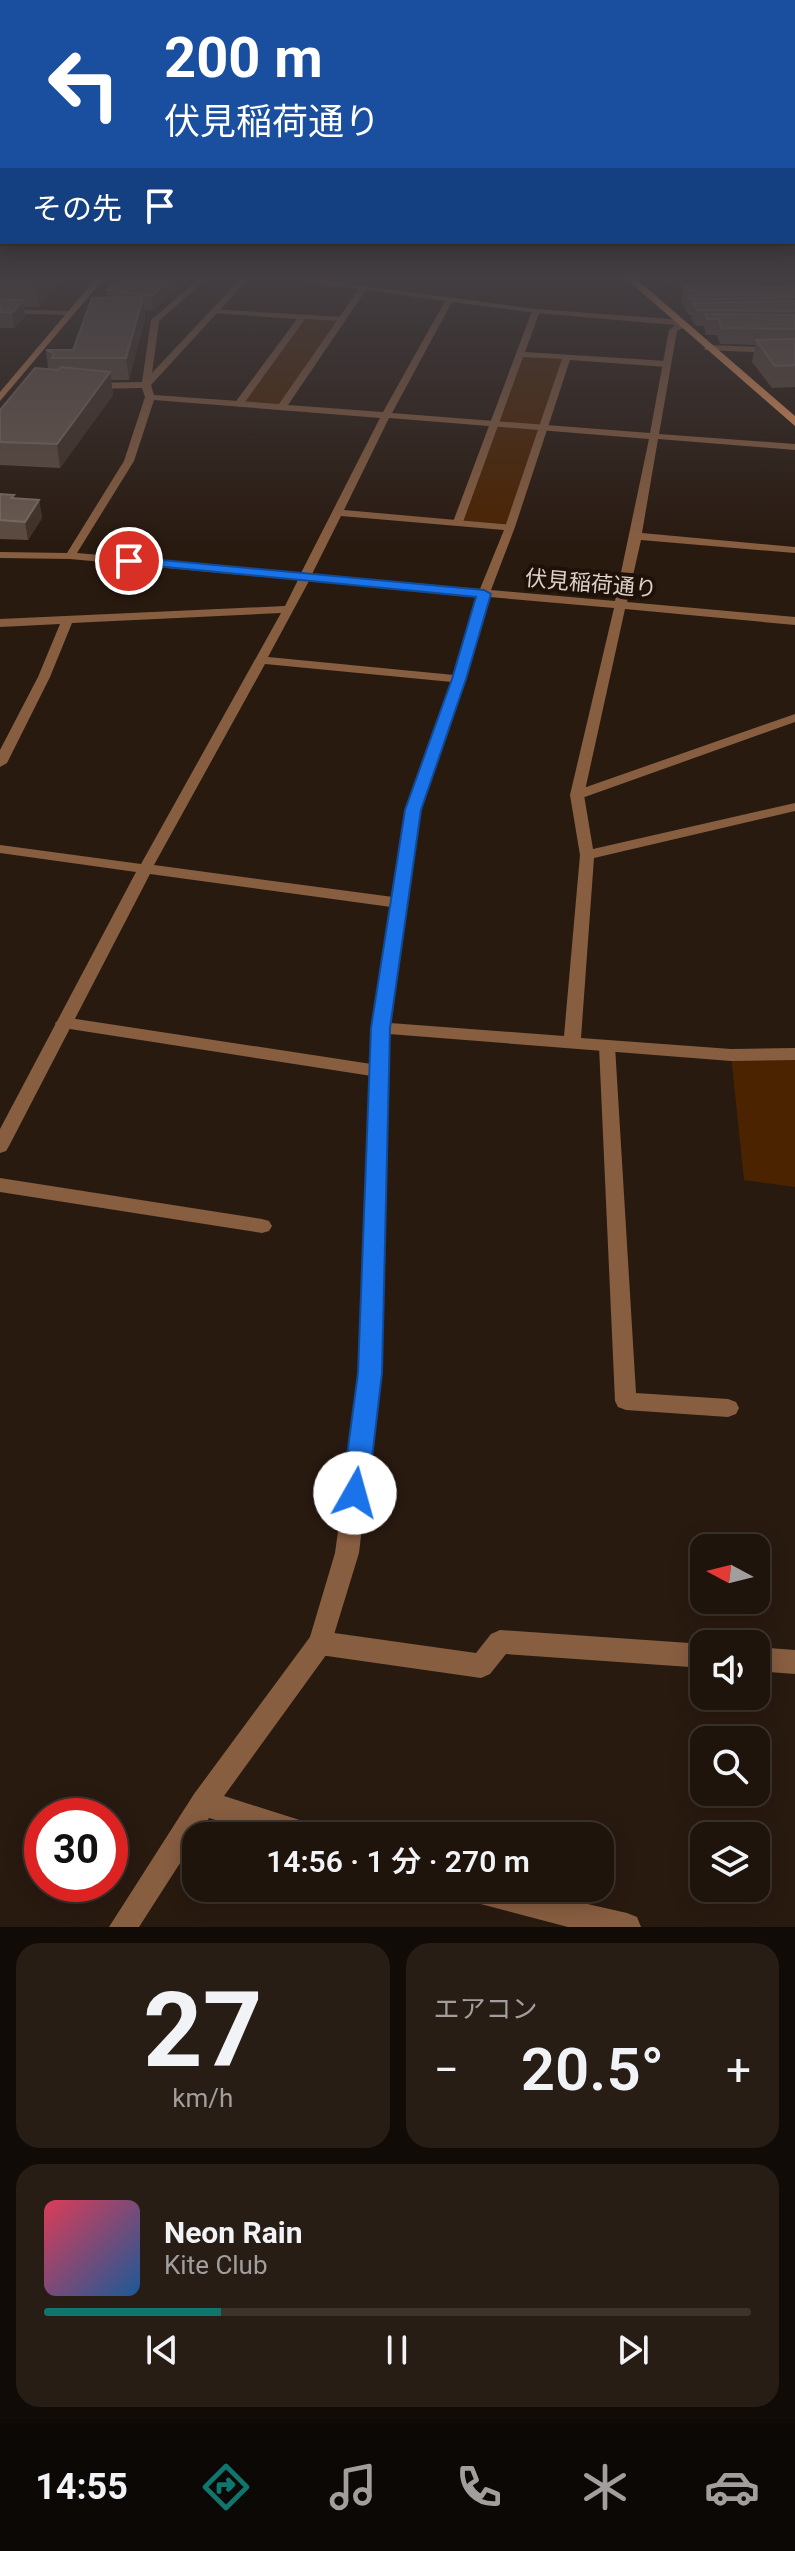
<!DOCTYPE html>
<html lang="ja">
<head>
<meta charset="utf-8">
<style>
	:root { --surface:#1f140c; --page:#271d15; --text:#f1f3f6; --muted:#a19e9d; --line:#3c332d; --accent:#0f766e }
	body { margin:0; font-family:Roboto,"Noto Sans JP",sans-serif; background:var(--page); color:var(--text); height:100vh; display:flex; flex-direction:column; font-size:30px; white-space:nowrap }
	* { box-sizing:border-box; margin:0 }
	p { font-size:26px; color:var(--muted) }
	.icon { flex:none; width:44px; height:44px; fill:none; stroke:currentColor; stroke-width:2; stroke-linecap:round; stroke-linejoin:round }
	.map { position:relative; height:1927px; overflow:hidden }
	.side { display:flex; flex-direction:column; gap:16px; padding:16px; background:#110b07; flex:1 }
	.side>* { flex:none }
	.top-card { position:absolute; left:0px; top:0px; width:796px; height:244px; box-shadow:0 4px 20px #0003,0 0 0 2px var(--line); background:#1a4fa0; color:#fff; overflow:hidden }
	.needle { width:52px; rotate:277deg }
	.tools { position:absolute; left:690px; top:1534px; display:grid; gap:16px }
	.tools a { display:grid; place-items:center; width:80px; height:80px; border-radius:16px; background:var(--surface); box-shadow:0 4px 20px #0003,0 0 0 2px var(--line); font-size:40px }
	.speed { position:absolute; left:24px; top:1798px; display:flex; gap:16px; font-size:40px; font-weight:700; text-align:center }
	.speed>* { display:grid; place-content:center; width:104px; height:104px; border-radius:50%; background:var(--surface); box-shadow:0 4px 20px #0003,0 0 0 2px var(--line); line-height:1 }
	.speed .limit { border:12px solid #d22; background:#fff; color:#111 }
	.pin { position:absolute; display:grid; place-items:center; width:68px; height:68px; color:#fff; margin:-34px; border:4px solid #fff; border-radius:50%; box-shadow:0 2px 8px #0007 }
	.me { position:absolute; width:88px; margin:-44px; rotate:7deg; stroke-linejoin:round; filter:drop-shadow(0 0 6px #0008) }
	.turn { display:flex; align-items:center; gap:28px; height:168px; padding:0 32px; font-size:36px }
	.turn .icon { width:104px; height:104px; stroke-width:2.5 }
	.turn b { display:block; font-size:56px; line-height:68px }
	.then { display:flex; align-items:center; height:76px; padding:0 32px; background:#0003; gap:16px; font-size:30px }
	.big { font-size:60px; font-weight:600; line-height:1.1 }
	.side .widget { flex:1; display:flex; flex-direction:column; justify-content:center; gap:12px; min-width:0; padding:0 28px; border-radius:24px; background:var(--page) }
	.side .dial { align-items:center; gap:0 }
	.dial b { font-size:104px; line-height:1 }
	.song { display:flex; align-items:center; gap:24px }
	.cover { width:96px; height:96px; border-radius:12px; background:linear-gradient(135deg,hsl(350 70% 55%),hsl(210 70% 35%)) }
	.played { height:8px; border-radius:4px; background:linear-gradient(90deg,var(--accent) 25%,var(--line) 25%) }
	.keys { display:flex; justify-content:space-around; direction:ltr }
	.heat { display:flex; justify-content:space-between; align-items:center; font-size:44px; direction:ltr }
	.side .tiles { flex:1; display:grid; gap:16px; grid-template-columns:1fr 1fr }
	.widget:last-child { grid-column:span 2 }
	.trip { position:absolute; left:182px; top:1822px; width:432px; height:80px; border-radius:24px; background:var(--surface); box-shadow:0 4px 20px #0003,0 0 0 2px var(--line); font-weight:600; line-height:80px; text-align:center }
	.menu { display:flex; height:128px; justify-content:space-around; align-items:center; background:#0c0805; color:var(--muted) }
	.menu .icon { width:56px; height:56px }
	.menu .on { color:var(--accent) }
	.menu b { font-size:36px; color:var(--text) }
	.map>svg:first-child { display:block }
	.green { fill:#4c2301 }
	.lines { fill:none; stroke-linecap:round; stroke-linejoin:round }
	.service { fill:#885e41; fill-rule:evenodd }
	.minor { fill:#885e41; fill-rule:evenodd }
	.secondary { fill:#c58252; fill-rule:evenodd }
	.primary { fill:#f59d5f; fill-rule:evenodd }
	.wall { fill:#5c4b40 }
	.shaded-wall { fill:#423127 }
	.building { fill:#69594f; stroke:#7b6c62; stroke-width:2 }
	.route { fill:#1a73e8; stroke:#114b97; stroke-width:2 }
	.labels { text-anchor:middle; stroke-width:8; stroke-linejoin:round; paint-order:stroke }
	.far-street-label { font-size:22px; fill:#dcd1ca; stroke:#1f1107 }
</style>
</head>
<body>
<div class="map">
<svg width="795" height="1927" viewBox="0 0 795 1927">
	<rect width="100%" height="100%" fill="#291a10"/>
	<path class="green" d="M 302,317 L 342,319 L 282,407 L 239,404 Z
		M 520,354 L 567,357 L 510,527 L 458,522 Z
		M 731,1055 L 795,1059 L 795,1187 L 744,1180 Z"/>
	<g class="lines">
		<path class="service" d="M 211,309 L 342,317 L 346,319 L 342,321 L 305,319 L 242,406 L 239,407 L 234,404 L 297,319 L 214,313 Z
			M 536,309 L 540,311 L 525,352 L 667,361 L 671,364 L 667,367 L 570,360 L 515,527 L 510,530 L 505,527 L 562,359 L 523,357 L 463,522 L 454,524 L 453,522 L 532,311 Z
			M 795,714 L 795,722 L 582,798 L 577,799 L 570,795 L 572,792 Z
			M 63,1017 L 378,1065 L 384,1067 L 387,1071 L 384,1075 L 378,1077 L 57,1027 L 55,1023 Z
			M 607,1040 L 615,1046 L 636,1393 L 728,1399 L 736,1402 L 739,1408 L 736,1414 L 728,1417 L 626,1410 L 618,1407 L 615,1401 L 599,1046 Z
			M 0,1178 L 262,1219 L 269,1221 L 272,1226 L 269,1231 L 262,1233 L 0,1192 Z
			M 500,1630 L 704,1644 L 704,1668 L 506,1654 L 490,1674 L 481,1678 L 320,1655 L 311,1651 L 308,1643 L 311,1635 L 320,1631 L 476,1653 L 491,1634 Z
			M 756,1647 L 795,1650 L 795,1674 L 756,1671 Z"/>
		<path class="minor" d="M 202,276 L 210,276 L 159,321 L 152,373 L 243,276 L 251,276 L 151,385 L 154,395 L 279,404 L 359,289 L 273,276 L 291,276 L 536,309 L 670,319 L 685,323 L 685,327 L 677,331 L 659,434 L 795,444 L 795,450 L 658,439 L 642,533 L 795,547 L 795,553 L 641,540 L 627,602 L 795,617 L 795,625 L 625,609 L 584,795 L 593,849 L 795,803 L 795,811 L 594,858 L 581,1038 L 731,1049 L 795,1048 L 795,1060 L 731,1061 L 389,1034 L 380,1373 L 359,1553 L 329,1651 L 224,1796 L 309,1823 L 318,1827 L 322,1836 L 267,1836 L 209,1818 L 139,1927 L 109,1927 L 194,1794 L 310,1637 L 335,1553 L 360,1373 L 373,1028 L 391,907 L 150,874 L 9,1146 L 6,1151 L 0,1153 L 0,1129 L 136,872 L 0,853 L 0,845 L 141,864 L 281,613 L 72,623 L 50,677 L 7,763 L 0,767 L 0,750 L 38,677 L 60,624 L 0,627 L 0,619 L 285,606 L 298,580 L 70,559 L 0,558 L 0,552 L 67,553 L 124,461 L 145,397 L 142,388 L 91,389 L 86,386 L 91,383 L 142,382 L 151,320 ZM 366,290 L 445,301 L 383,412 L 288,405 ZM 452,302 L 536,313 L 675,325 L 669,330 L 650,433 L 392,413 ZM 154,400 L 380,418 L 301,573 L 77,553 L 134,461 ZM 389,418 L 649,439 L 615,601 L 491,590 L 515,527 L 514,525 L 344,510 ZM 341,516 L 504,530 L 480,589 L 312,574 ZM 309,581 L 478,596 L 454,675 L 268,657 ZM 489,597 L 614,608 L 570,795 L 580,855 L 564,1036 L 390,1023 L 420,810 L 465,679 ZM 265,664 L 452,682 L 406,810 L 393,897 L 154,865 Z
			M 0,309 L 70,311 L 74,313 L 70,315 L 0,313 Z
			M 708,345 L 795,348 L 795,354 L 705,350 L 704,348 Z
			M 459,1888 L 517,1888 L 627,1913 L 637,1917 L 641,1927 L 568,1927 L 473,1902 L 463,1898 Z"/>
		<path class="secondary" d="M 98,276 L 106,276 L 0,401 L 0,392 Z"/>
		<path class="primary" d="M 623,276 L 633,276 L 795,416 L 795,426 Z"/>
	</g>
	<path class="wall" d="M 0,276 L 67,276 L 39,307 L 24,307 L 25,316 L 14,328 L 0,328 Z
		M 122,276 L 192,276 L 152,311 L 145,310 L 145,318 L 129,380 L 111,380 L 113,395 L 60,468 L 0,465 L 0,410 L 48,369 L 46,350 L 73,350 L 107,298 L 106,290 L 123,280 Z
		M 357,276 L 388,276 L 382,281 L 357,278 Z
		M 657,276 L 702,276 L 702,279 L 664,282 Z
		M 733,276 L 775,276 L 774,280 L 738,281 Z
		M 795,277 L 795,387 L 772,388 L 752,362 L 755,345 L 720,344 L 717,335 L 706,335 L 704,326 L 696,326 L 691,318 L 692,315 L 689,315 L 681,301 L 683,286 L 794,285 Z
		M 0,494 L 14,498 L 39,500 L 42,518 L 28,540 L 0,539 Z"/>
	<path class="shaded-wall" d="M 46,276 L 67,276 L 39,307 L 36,286 Z
		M 174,276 L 192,276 L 152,311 L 151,296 Z
		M 664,276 L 702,276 L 702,279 L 664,282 Z
		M 143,297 L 145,318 L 129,380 L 126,358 Z
		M 23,300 L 25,316 L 14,328 L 12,313 Z
		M 110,372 L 113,395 L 60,468 L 57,444 Z
		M 39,500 L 42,518 L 28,540 L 25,522 Z"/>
	<path class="building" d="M 0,276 L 46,276 L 36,286 L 0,286 Z
		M 129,276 L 174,276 L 151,296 L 106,290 Z
		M 795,285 L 795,297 L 690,300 L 683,286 Z
		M 143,297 L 126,358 L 52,358 L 54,353 L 46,350 L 73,350 L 92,298 Z
		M 0,300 L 23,300 L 12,313 L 0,312 Z
		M 795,301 L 795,311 L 697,310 L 693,303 Z
		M 705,314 L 795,315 L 795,329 L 722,328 L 719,319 L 707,319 Z
		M 795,339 L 795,365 L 775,366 L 756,340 Z
		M 61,367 L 110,372 L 57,444 L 0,442 L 0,410 L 35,368 L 58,370 Z
		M 0,494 L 14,495 L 11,498 L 39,500 L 25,522 L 0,520 Z"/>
	<linearGradient id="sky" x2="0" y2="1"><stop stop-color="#170e09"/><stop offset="0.51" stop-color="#433e42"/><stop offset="1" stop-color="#433e42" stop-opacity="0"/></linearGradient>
	<rect width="795" height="545" fill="url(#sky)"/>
	<path class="route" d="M 129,557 L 484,590 L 491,594 L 466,679 L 421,810 L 390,1028 L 382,1373 L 368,1493 L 364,1501 L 355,1505 L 346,1501 L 342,1493 L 358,1373 L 371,1028 L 405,810 L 452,679 L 476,597 L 124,563 L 122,561 Z"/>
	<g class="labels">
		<g class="far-street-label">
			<text transform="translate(591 583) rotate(5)" y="8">伏見稲荷通り</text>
		</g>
	</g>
</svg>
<div class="tools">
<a><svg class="needle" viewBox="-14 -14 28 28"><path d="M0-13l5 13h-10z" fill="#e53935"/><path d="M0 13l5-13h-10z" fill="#a19e9d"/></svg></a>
<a><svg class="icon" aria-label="sound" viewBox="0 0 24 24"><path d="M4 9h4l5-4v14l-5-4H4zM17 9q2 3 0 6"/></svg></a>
<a><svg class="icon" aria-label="search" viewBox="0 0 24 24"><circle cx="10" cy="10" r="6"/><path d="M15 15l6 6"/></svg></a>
<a><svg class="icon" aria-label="layers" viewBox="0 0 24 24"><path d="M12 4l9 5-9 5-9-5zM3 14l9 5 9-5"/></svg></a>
</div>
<div class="speed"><div class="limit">30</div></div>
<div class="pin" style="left:129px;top:561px;background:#d93025"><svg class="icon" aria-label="arrive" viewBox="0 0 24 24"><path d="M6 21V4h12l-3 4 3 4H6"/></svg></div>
<svg class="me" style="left:355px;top:1493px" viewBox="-20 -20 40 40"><circle r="19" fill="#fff"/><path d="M0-13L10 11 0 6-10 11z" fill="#1a73e8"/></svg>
<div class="trip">14:56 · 1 分 · 270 m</div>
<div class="top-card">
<div class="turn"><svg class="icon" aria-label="left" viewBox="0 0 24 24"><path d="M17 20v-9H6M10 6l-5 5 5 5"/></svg><div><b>200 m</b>伏見稲荷通り</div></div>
<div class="then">その先<svg class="icon" aria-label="arrive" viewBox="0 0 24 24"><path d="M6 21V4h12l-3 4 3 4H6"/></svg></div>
</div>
</div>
<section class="side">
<div class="tiles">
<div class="widget dial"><b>27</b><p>km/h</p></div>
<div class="widget"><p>エアコン</p>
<div class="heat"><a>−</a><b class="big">20.5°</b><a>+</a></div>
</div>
<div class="widget">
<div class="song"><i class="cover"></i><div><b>Neon Rain</b><p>Kite Club</p></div></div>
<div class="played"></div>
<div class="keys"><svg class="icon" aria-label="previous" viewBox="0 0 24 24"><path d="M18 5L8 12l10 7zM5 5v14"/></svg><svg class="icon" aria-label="pause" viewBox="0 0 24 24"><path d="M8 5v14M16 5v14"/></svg><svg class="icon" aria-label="next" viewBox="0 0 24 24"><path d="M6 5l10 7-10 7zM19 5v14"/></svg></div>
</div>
</div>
</section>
<nav class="menu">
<b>14:55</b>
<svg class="icon on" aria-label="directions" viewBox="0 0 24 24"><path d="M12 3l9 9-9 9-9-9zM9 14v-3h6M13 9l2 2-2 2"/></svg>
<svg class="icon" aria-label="music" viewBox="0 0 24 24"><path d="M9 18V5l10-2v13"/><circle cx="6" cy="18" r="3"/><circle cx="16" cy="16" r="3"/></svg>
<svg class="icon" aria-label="phone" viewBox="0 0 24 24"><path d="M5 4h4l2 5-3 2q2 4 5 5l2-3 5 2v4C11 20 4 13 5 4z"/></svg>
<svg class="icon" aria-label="climate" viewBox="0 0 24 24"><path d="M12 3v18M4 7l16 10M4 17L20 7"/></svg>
<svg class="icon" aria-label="car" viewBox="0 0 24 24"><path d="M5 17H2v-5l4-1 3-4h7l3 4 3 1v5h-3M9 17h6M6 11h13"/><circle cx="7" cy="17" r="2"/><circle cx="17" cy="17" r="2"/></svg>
</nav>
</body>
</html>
